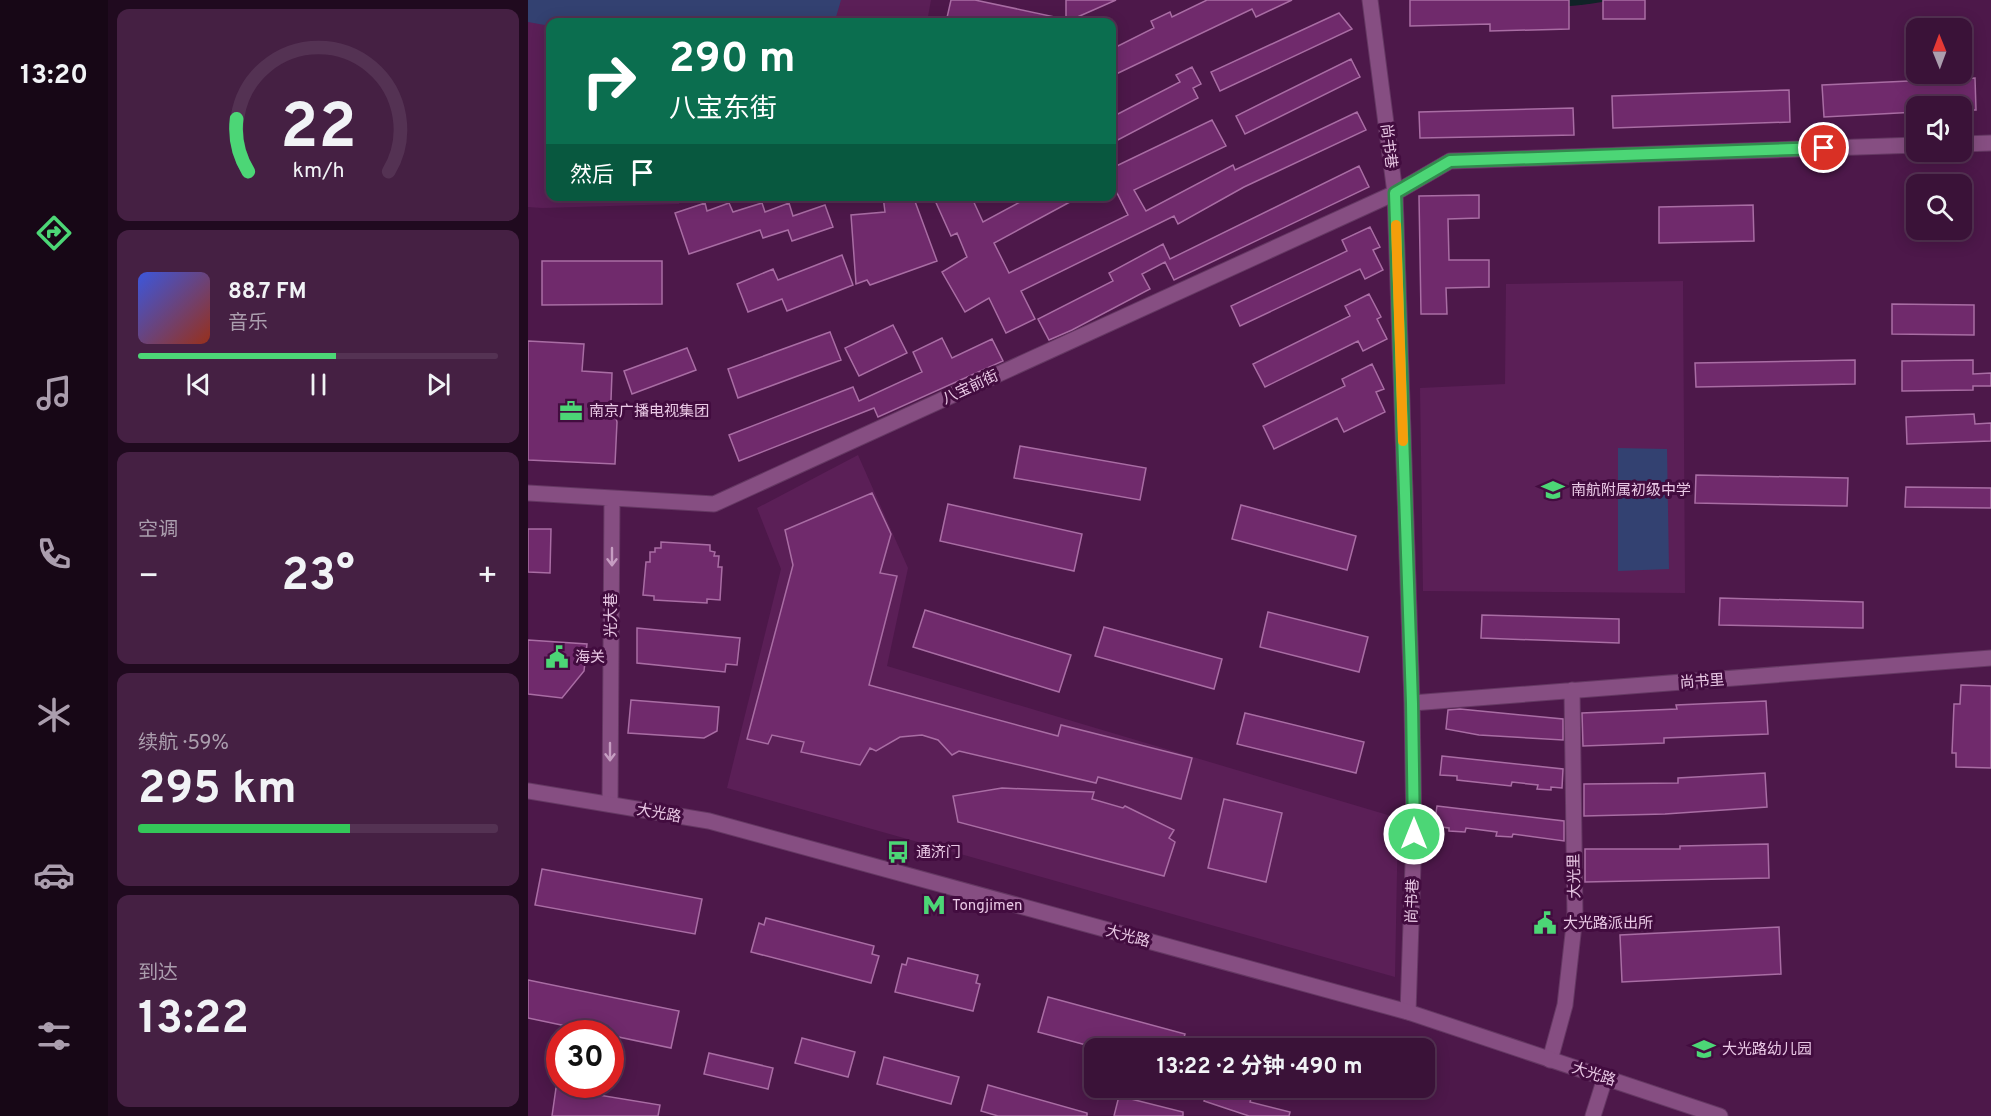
<!DOCTYPE html>
<html lang="zh">
<head>
<meta charset="utf-8">
<style>
	:root { --surface:#3a1238; --page:#452043; --text:#f1f3f6; --muted:#ab9eae; --line:#543253; --accent:#4cd676 }
	body { margin:0; font-family:Overpass,"Noto Sans SC",sans-serif; background:var(--page); color:var(--text); height:100vh; display:flex; flex-direction:column; font-size:22px; white-space:nowrap }
	* { box-sizing:border-box; margin:0 }
	p { font-size:20px; color:var(--muted) }
	.icon { flex:none; width:33px; height:33px; fill:none; stroke:currentColor; stroke-width:2; stroke-linecap:round; stroke-linejoin:round }
	.map { position:relative; flex:1; overflow:hidden }
	.details { display:flex; flex-direction:column; gap:9px; padding:9px; background:#200a1f; width:420px }
	.details>* { flex:none }
	.top-card { position:absolute; left:18px; top:18px; width:570px; height:183px; border-radius:12px; box-shadow:0 3px 15px #0003,0 0 0 2px var(--line); background:#0b6e4f; color:#fff; overflow:hidden }
	.needle { width:39px; rotate:359deg }
	.tools { position:absolute; left:1378px; top:18px; display:grid; gap:12px }
	.tools a { display:grid; place-items:center; width:66px; height:66px; border-radius:12px; background:var(--surface); box-shadow:0 3px 15px #0003,0 0 0 2px var(--line); font-size:30px }
	.speed { position:absolute; left:18px; top:1020px; display:flex; gap:12px; font-size:30px; font-weight:700; text-align:center }
	.speed>* { display:grid; place-content:center; width:78px; height:78px; border-radius:50%; background:var(--surface); box-shadow:0 3px 15px #0003,0 0 0 2px var(--line); line-height:1 }
	.speed .limit { border:9px solid #d22; background:#fff; color:#111 }
	.pin { position:absolute; display:grid; place-items:center; width:51px; height:51px; color:#fff; margin:-26px; border:3px solid #fff; border-radius:50%; box-shadow:0 2px 6px #0007 }
	.me { position:absolute; width:66px; margin:-33px; rotate:0deg; stroke-linejoin:round; filter:drop-shadow(0 0 4px #0008) }
	.turn { display:flex; align-items:center; gap:21px; height:126px; padding:0 24px; font-size:27px }
	.turn .icon { width:78px; height:78px; stroke-width:2.5 }
	.turn b { display:block; font-size:42px; line-height:51px }
	.then { display:flex; align-items:center; height:57px; padding:0 24px; background:#0003; gap:12px; font-size:22px }
	.big { font-size:45px; font-weight:700; line-height:1.1 }
	.details .widget { flex:1; display:flex; flex-direction:column; justify-content:center; gap:9px; min-width:0; padding:0 21px; border-radius:12px; background:var(--page) }
	.details .dial { align-items:center; gap:0 }
	.dial svg { height:156px; overflow:visible; fill:none; stroke:var(--line); stroke-width:7; stroke-linecap:round; text-anchor:middle }
	.dial text { fill:var(--text); stroke:none }
	.song { display:flex; align-items:center; gap:18px }
	.cover { width:72px; height:72px; border-radius:9px; background:linear-gradient(135deg,hsl(230 70% 55%),hsl(10 70% 35%)) }
	.played { height:6px; border-radius:3px; background:linear-gradient(90deg,var(--accent) 55%,var(--line) 55%) }
	.keys { display:flex; justify-content:space-around; direction:ltr }
	.heat { display:flex; justify-content:space-between; align-items:center; font-size:33px; direction:ltr }
	.charge { height:9px; border-radius:4px; background:linear-gradient(90deg,#34c759 59%,var(--line) 0) }
	.trip { position:absolute; left:556px; top:1038px; width:351px; height:60px; border-radius:12px; background:var(--surface); box-shadow:0 3px 15px #0003,0 0 0 2px var(--line); font-weight:700; line-height:60px; text-align:center }
	main { display:flex; flex:1; min-height:0 }
	.tabs { display:flex; flex-direction:column; width:108px; justify-content:space-around; align-items:center; background:#170716; color:var(--muted) }
	.tabs .icon { width:42px; height:42px }
	.tabs .active { color:var(--accent) }
	.tabs b { font-size:27px; color:var(--text) }
	.map>svg:first-child { display:block }
	.built { fill:#5b1f57 }
	.green { fill:#334171 }
	.water { fill:#102327 }
	.building { fill:#702a6c; stroke:#a96da4; stroke-width:1.5 }
	.lines { fill:none; stroke-linecap:round; stroke-linejoin:round }
	.minor-casing { stroke:#653863; stroke-width:17 }
	.tertiary-casing { stroke:#653863; stroke-width:17 }
	.minor { stroke:#864e82; stroke-width:15 }
	.tertiary { stroke:#864e82; stroke-width:15 }
	.oneway { stroke:#c69dc2 }
	.route-casing { stroke:#318b4d; stroke-width:15 }
	.route { stroke:#4cd676; stroke-width:10 }
	.slow { stroke:#f59e0b; stroke-width:10 }
	.labels { text-anchor:middle; stroke-width:6; stroke-linejoin:round; paint-order:stroke }
	.street-label { font-size:15px; fill:#e9c8e5; stroke:#420c3f }
	.poi-label { font-size:15px; fill:#e9c8e5; stroke:#420c3f; text-anchor:start }
</style>
</head>
<body>
<main>
<nav class="tabs">
<b>13:20</b>
<svg class="icon active" aria-label="directions" viewBox="0 0 24 24"><path d="M12 3l9 9-9 9-9-9zM9 14v-3h6M13 9l2 2-2 2"/></svg>
<svg class="icon" aria-label="music" viewBox="0 0 24 24"><path d="M9 18V5l10-2v13"/><circle cx="6" cy="18" r="3"/><circle cx="16" cy="16" r="3"/></svg>
<svg class="icon" aria-label="phone" viewBox="0 0 24 24"><path d="M5 4h4l2 5-3 2q2 4 5 5l2-3 5 2v4C11 20 4 13 5 4z"/></svg>
<svg class="icon" aria-label="climate" viewBox="0 0 24 24"><path d="M12 3v18M4 7l16 10M4 17L20 7"/></svg>
<svg class="icon" aria-label="car" viewBox="0 0 24 24"><path d="M5 17H2v-5l4-1 3-4h7l3 4 3 1v5h-3M9 17h6M6 11h13"/><circle cx="7" cy="17" r="2"/><circle cx="17" cy="17" r="2"/></svg>
<svg class="icon" aria-label="filters" viewBox="0 0 24 24"><path d="M4 7h16M4 17h16"/><circle cx="9" cy="7" r="2"/><circle cx="15" cy="17" r="2"/></svg>
</nav>
<section class="details">
<div class="widget dial"><svg viewBox="0 0 100 80">
<path d="M14 69A42 42 0 1 1 86 69"/>
<path d="M14 69A42 42 0 0 1 8 42" stroke="#4cd676"/>
<text x="50" y="56" font-size="32" font-weight="700">22</text>
<text x="50" y="72" font-size="11">km/h</text>
</svg></div>
<div class="widget">
<div class="song"><i class="cover"></i><div><b>88.7 FM</b><p>音乐</p></div></div>
<div class="played"></div>
<div class="keys"><svg class="icon" aria-label="previous" viewBox="0 0 24 24"><path d="M18 5L8 12l10 7zM5 5v14"/></svg><svg class="icon" aria-label="pause" viewBox="0 0 24 24"><path d="M8 5v14M16 5v14"/></svg><svg class="icon" aria-label="next" viewBox="0 0 24 24"><path d="M6 5l10 7-10 7zM19 5v14"/></svg></div>
</div>
<div class="widget"><p>空调</p>
<div class="heat"><a>−</a><b class="big">23°</b><a>+</a></div>
</div>
<div class="widget"><p>续航 · 59%</p><b class="big">295 km</b><div class="charge"></div></div>
<div class="widget"><p>到达</p><b class="big">13:22</b></div>
</section>
<div class="map">
<svg width="1463" height="1116" viewBox="0 0 1463 1116">
	<rect width="100%" height="100%" fill="#4d184a"/>
	<path class="built" d="M 0,0 L 403,0 L 399,22 L 22,22 L 22,196 L 153,197 L 151,204 L 14,208 L 0,207 Z
		M 1155,281 L 1157,593 L 895,591 L 892,388 L 977,384 L 978,284 Z
		M 330,455 L 380,568 L 359,666 L 870,818 L 867,977 L 199,788 L 253,569 L 229,508 Z"/>
	<path class="green" d="M 0,0 L 313,0 L 308,17 L 302,22 L 22,22 L 22,26 L 0,22 Z
		M 1090,448 L 1139,449 L 1141,569 L 1090,571 Z"/>
	<path class="water" d="M 933,0 L 1085,0 C 1028,11 990,8 933,0 Z"/>
	<path class="building" d="M 423,0 L 447,0 L 527,17 L 527,22 L 418,22 Z
		M 538,0 L 588,0 L 538,22 Z
		M 679,0 L 764,0 L 728,17 L 724,9 L 584,76 L 584,49 L 626,28 L 623,21 L 642,12 L 644,17 Z
		M 882,0 L 1041,0 L 1041,29 L 962,31 L 962,24 L 882,26 Z
		M 1075,0 L 1117,0 L 1117,19 L 1075,19 Z
		M 811,13 L 824,29 L 692,91 L 683,72 Z
		M 823,59 L 832,77 L 717,134 L 708,116 Z
		M 664,67 L 673,84 L 665,88 L 670,98 L 584,143 L 584,117 L 652,82 L 648,75 Z
		M 1447,78 L 1448,110 L 1434,110 L 1434,106 L 1389,106 L 1389,112 L 1296,117 L 1294,85 Z
		M 1261,90 L 1262,122 L 1085,128 L 1084,96 Z
		M 1045,108 L 1046,135 L 892,138 L 891,112 Z
		M 829,112 L 838,130 L 716,187 L 650,224 L 646,216 L 493,291 L 507,319 L 478,333 L 461,298 L 437,312 L 414,272 L 439,257 L 429,233 L 423,236 L 405,196 L 443,196 L 455,222 L 503,196 L 553,196 L 466,243 L 481,273 L 600,215 L 584,183 L 584,168 L 684,120 L 698,146 L 606,190 L 618,211 L 705,165 L 707,170 Z
		M 831,166 L 841,187 L 646,280 L 637,262 L 614,274 L 622,289 L 544,330 L 521,340 L 510,319 L 585,281 L 581,273 L 635,244 L 642,259 Z
		M 951,195 L 951,218 L 920,219 L 921,260 L 961,260 L 961,287 L 918,288 L 919,314 L 893,314 L 891,196 Z
		M 355,196 L 385,196 L 409,261 L 342,285 L 339,280 L 328,284 L 323,215 L 357,212 Z
		M 177,203 L 179,211 L 201,203 L 205,212 L 234,203 L 237,212 L 261,203 L 265,216 L 297,205 L 305,227 L 264,241 L 260,230 L 235,238 L 232,230 L 161,254 L 147,213 Z
		M 1225,205 L 1226,241 L 1131,243 L 1131,207 Z
		M 842,227 L 852,247 L 845,250 L 855,270 L 837,279 L 832,269 L 712,326 L 703,306 L 819,251 L 814,240 Z
		M 314,255 L 325,285 L 259,311 L 254,299 L 220,312 L 209,284 L 245,269 L 250,280 Z
		M 14,261 L 134,261 L 134,304 L 14,305 Z
		M 841,294 L 853,317 L 849,319 L 859,339 L 835,351 L 830,341 L 737,387 L 725,364 L 822,316 L 817,306 Z
		M 1364,304 L 1446,305 L 1446,335 L 1364,334 Z
		M 365,325 L 379,353 L 331,376 L 317,348 Z
		M 302,332 L 313,360 L 210,398 L 200,369 Z
		M 414,338 L 424,358 L 464,339 L 475,361 L 350,417 L 346,408 L 211,461 L 201,435 L 325,387 L 331,401 L 394,372 L 385,352 Z
		M 0,341 L 56,344 L 54,371 L 84,373 L 83,400 L 89,422 L 87,464 L 0,460 Z
		M 159,348 L 168,370 L 104,394 L 96,371 Z
		M 1327,360 L 1327,384 L 1168,387 L 1167,363 Z
		M 1445,360 L 1445,374 L 1463,373 L 1463,386 L 1445,386 L 1445,390 L 1374,391 L 1374,361 Z
		M 844,364 L 856,389 L 848,392 L 857,412 L 816,432 L 809,418 L 746,449 L 735,426 L 817,386 L 814,379 Z
		M 1446,414 L 1447,424 L 1463,423 L 1463,441 L 1379,444 L 1378,417 Z
		M 492,446 L 618,468 L 612,500 L 486,478 Z
		M 1168,475 L 1320,478 L 1319,506 L 1167,503 Z
		M 1378,487 L 1463,488 L 1463,508 L 1377,507 Z
		M 344,493 L 363,534 L 352,573 L 369,576 L 341,685 L 530,736 L 533,725 L 664,758 L 653,799 L 570,777 L 568,783 L 431,751 L 424,755 L 410,740 L 394,735 L 372,737 L 348,751 L 342,748 L 332,765 L 273,752 L 276,742 L 244,735 L 240,744 L 219,739 L 265,565 L 257,530 Z
		M 420,504 L 554,534 L 546,571 L 412,541 Z
		M 713,505 L 828,536 L 819,570 L 704,539 Z
		M 0,529 L 23,529 L 22,573 L 0,572 Z
		M 133,542 L 182,545 L 182,551 L 187,552 L 186,556 L 191,556 L 190,567 L 194,567 L 192,600 L 179,599 L 179,603 L 126,600 L 126,596 L 115,595 L 118,562 L 122,562 L 122,552 L 127,552 L 127,548 L 133,548 Z
		M 1192,598 L 1335,602 L 1335,628 L 1191,625 Z
		M 397,610 L 543,655 L 531,692 L 385,647 Z
		M 740,612 L 840,637 L 831,672 L 732,647 Z
		M 954,615 L 1091,619 L 1091,643 L 953,638 Z
		M 576,627 L 694,659 L 686,689 L 567,656 Z
		M 109,628 L 212,638 L 209,665 L 198,664 L 197,672 L 109,663 Z
		M 0,640 L 59,644 L 56,671 L 34,698 L 0,694 Z
		M 1433,685 L 1463,686 L 1463,768 L 1428,767 L 1428,753 L 1424,753 L 1426,704 L 1432,704 Z
		M 103,700 L 191,707 L 189,731 L 176,738 L 100,733 Z
		M 1238,701 L 1240,734 L 1136,738 L 1136,743 L 1055,746 L 1054,713 L 1149,709 L 1148,705 Z
		M 932,709 L 1035,719 L 1035,740 L 951,735 L 918,729 L 920,710 Z
		M 717,713 L 836,742 L 828,773 L 709,744 Z
		M 914,756 L 1035,769 L 1034,788 L 1023,787 L 1023,790 L 1009,789 L 1010,785 L 984,782 L 983,786 L 929,780 L 929,776 L 912,775 Z
		M 1237,773 L 1239,807 L 1137,814 L 1056,816 L 1056,784 L 1150,783 L 1150,778 Z
		M 474,788 L 566,792 L 564,799 L 595,808 L 597,806 L 646,830 L 641,838 L 647,842 L 636,876 L 430,822 L 425,796 Z
		M 696,799 L 754,813 L 738,882 L 680,868 Z
		M 909,806 L 1036,821 L 1036,841 L 985,834 L 984,837 L 968,836 L 969,832 L 938,828 L 937,832 L 921,831 L 921,828 L 906,826 Z
		M 1240,844 L 1241,878 L 1057,882 L 1057,849 L 1152,849 L 1152,846 Z
		M 14,869 L 174,899 L 167,934 L 7,905 Z
		M 238,918 L 346,946 L 344,954 L 351,956 L 343,983 L 223,952 L 231,923 L 236,925 Z
		M 1251,927 L 1253,974 L 1094,982 L 1092,935 Z
		M 380,958 L 450,975 L 448,983 L 452,984 L 445,1011 L 367,992 L 374,964 L 378,965 Z
		M 0,980 L 151,1011 L 143,1048 L 0,1018 Z
		M 520,997 L 657,1034 L 653,1048 L 569,1048 L 510,1032 Z
		M 274,1038 L 327,1052 L 320,1077 L 267,1063 Z
		M 181,1053 L 245,1068 L 240,1089 L 176,1074 Z
		M 356,1057 L 431,1077 L 423,1104 L 349,1084 Z
		M 460,1085 L 559,1113 L 559,1116 L 470,1116 L 453,1111 Z
		M 28,1088 L 132,1105 L 130,1116 L 24,1116 Z
		M 680,1088 L 726,1088 L 722,1102 L 762,1112 L 761,1116 L 721,1116 L 676,1101 Z
		M 591,1096 L 655,1112 L 655,1116 L 586,1116 Z"/>
	<g class="lines">
		<g class="minor-casing">
			<path id="minor" d="M 842,0 L 867,193 L 884,703 L 886,834 L 880,1012
				M 1434,144 L 1463,143
				M 0,493 L 186,504 L 867,193 L 922,161 L 1389,145
				M 884,703 L 1463,658
				M 82,804 L 84,498
				M 1022,1060 L 1037,1005 L 1047,916 L 1044,690
				M 1065,1116 L 1077,1078"/>
		</g>
		<g class="tertiary-casing">
			<path id="tertiary" d="M 0,791 L 181,821 L 880,1012 L 1192,1116"/>
		</g>
		<use href="#minor" class="minor"/>
		<use href="#tertiary" class="tertiary"/>
	</g>
	<defs><path id="oneway-shaft" d="M-6 0H5M1.5-3L5.5 0L1.5 3" fill="none" stroke-width="1.6" stroke-linecap="round" stroke-linejoin="round" transform="scale(1.5)"/></defs>
	<g class="oneway">
		<use href="#oneway-shaft" transform="translate(84 557) rotate(90)"/>
		<use href="#oneway-shaft" transform="translate(82 752) rotate(90)"/>
	</g>
	<g class="lines">
		<g class="route-casing">
			<path id="route" d="M 886,834 L 884,703 L 867,193 L 922,161 L 1296,148"/>
		</g>
		<use href="#route" class="route"/>
		<path class="slow" d="M 868,225 L 875,441"/>
	</g>
	<defs>
		<g id="office-bare" transform="scale(1.8)"><path d="M-6-3h4V-5.5h4V-3h4V5H-6ZM-1-4.5V-3h2v-1.5ZM-6 0V1H6V0Z" fill="#4cd676" stroke="#420c3f" stroke-width="2.5" paint-order="stroke"/></g>
		<g id="school-bare" transform="scale(1.8)"><path d="M0-5L7-2L0 1L-7-2ZM-4 1L0 2.5L4 1V4Q0 6-4 4Z" fill="#4cd676" stroke="#420c3f" stroke-width="2.5" paint-order="stroke"/></g>
		<g id="civic-bare" transform="scale(1.8)"><path d="M-.6-6.5H3V-4.5H.6V-3L4-1V1h2V6H-6V1h2V-1L-.6-3ZM-1.2 2.5V6h2.4V2.5Z" fill="#4cd676" stroke="#420c3f" stroke-width="2.5" paint-order="stroke"/></g>
		<g id="bus-bare" transform="scale(1.8)"><path d="M-5-6H5V4H4V6H2V4H-2V6H-4V4H-5ZM-3.5-4V0h7V-4ZM-3.5 1.2v1.5H-2V1.2ZM2 1.2v1.5H3.5V1.2Z" fill="#4cd676" stroke="#420c3f" stroke-width="2.5" paint-order="stroke"/></g>
		<g id="metro-bare" transform="scale(1.8)"><path d="M-5.5 5V-5H-3L0 0L3-5H5.5V5H3V-.5L0 4L-3-.5V5Z" fill="#4cd676" stroke="#420c3f" stroke-width="2.5" paint-order="stroke"/></g>
	</defs>
	<g fill-rule="evenodd">
		<use href="#office-bare" x="43" y="411"/>
		<use href="#school-bare" x="1025" y="490"/>
		<use href="#civic-bare" x="29" y="657"/>
		<use href="#bus-bare" x="370" y="852"/>
		<use href="#metro-bare" x="406" y="905"/>
		<use href="#civic-bare" x="1017" y="923"/>
		<use href="#school-bare" x="1176" y="1049"/>
	</g>
	<g class="labels">
		<g class="street-label">
			<text transform="translate(861 146) rotate(83)" y="5">尚书巷</text>
			<text transform="translate(442 387) rotate(-25)" y="5">八宝前街</text>
			<text transform="translate(83 615) rotate(-90)" y="5">光大巷</text>
			<text transform="translate(1174 681) rotate(-4)" y="5">尚书里</text>
			<text transform="translate(131 813) rotate(10)" y="5">大光路</text>
			<text transform="translate(1046 876) rotate(-91)" y="5">大光里</text>
			<text transform="translate(884 901) rotate(-88)" y="5">尚书巷</text>
			<text transform="translate(600 936) rotate(15)" y="5">大光路</text>
			<text transform="translate(1066 1074) rotate(18)" y="5">大光路</text>
		</g>
		<g class="poi-label">
			<text x="61" y="416">南京广播电视集团</text>
			<text x="1043" y="495">南航附属初级中学</text>
			<text x="47" y="662">海关</text>
			<text x="388" y="857">通济门</text>
			<text x="424" y="910">Tongjimen</text>
			<text x="1035" y="928">大光路派出所</text>
			<text x="1194" y="1054">大光路幼儿园</text>
		</g>
	</g>
</svg>
<div class="tools">
<a><svg class="needle" viewBox="-14 -14 28 28"><path d="M0-13l5 13h-10z" fill="#e53935"/><path d="M0 13l5-13h-10z" fill="#ab9eae"/></svg></a>
<a><svg class="icon" aria-label="sound" viewBox="0 0 24 24"><path d="M4 9h4l5-4v14l-5-4H4zM17 9q2 3 0 6"/></svg></a>
<a><svg class="icon" aria-label="search" viewBox="0 0 24 24"><circle cx="10" cy="10" r="6"/><path d="M15 15l6 6"/></svg></a>
</div>
<div class="speed"><div class="limit">30</div></div>
<div class="pin" style="left:1296px;top:148px;background:#d93025"><svg class="icon" aria-label="arrive" viewBox="0 0 24 24"><path d="M6 21V4h12l-3 4 3 4H6"/></svg></div>
<svg class="me" style="left:886px;top:834px" viewBox="-20 -20 40 40"><circle r="17" fill="#4cd676" stroke="#fff" stroke-width="3"/><path d="M0-11L8 9 0 5-8 9z" fill="#fff"/></svg>
<div class="trip">13:22 · 2 分钟 · 490 m</div>
<div class="top-card">
<div class="turn"><svg class="icon" aria-label="right" viewBox="0 0 24 24"><path d="M7 20v-9h11M14 6l5 5-5 5"/></svg><div><b>290 m</b>八宝东街</div></div>
<div class="then">然后<svg class="icon" aria-label="arrive" viewBox="0 0 24 24"><path d="M6 21V4h12l-3 4 3 4H6"/></svg></div>
</div>
</div>
</main>
</body>
</html>
